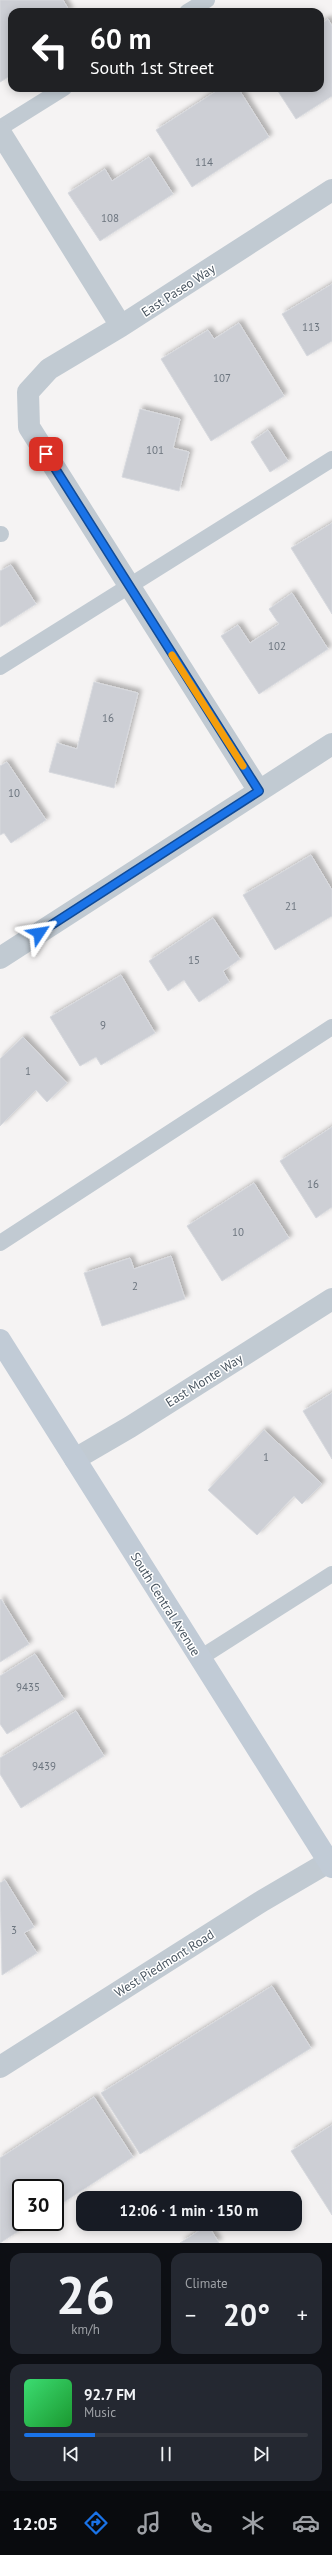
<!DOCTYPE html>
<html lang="en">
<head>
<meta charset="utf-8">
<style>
	:root { --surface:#171b24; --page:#242831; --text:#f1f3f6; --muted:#9ea1a6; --line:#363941; --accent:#1a73e8 }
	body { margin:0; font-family:"PT Sans",sans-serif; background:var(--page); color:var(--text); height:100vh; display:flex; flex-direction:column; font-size:15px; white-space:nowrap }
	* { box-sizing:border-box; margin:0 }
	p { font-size:13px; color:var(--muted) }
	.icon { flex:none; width:22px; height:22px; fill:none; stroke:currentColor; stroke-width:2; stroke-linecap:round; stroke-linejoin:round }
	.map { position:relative; height:2243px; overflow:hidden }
	.side { display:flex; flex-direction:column; gap:10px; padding:10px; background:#0d0f14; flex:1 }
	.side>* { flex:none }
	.guide { position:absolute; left:8px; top:8px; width:316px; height:84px; border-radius:12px; box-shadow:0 2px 10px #0003; background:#202124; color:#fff; overflow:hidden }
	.speed { position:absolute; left:12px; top:2179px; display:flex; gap:8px; font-size:20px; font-weight:700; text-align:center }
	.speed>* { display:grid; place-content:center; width:52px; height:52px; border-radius:50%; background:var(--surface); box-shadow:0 2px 10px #0003; line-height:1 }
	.speed .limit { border:2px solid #111; border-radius:6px; background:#fff; color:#111 }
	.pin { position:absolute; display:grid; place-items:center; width:34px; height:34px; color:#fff; margin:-17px; border-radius:8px; box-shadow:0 2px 6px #0006 }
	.me { position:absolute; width:44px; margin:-22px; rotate:57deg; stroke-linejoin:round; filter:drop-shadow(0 0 3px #0008) }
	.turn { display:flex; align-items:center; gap:14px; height:84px; padding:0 16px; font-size:18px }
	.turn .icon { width:52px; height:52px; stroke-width:2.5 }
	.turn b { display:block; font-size:28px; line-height:34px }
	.big { font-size:30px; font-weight:600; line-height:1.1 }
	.side .card { flex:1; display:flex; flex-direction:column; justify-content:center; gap:6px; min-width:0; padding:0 14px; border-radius:12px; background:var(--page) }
	.side .dial { align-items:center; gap:0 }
	.dial b { font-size:52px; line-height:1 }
	.song { display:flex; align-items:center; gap:12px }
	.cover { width:48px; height:48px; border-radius:6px; background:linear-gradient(135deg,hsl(140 70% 55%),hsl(130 70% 35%)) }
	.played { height:4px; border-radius:2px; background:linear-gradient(90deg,var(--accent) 25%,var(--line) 25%) }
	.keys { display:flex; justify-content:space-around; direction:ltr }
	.heat { display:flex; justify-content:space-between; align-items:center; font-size:22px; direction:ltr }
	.side .tiles { flex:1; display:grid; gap:10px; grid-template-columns:1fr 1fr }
	.card:last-child { grid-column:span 2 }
	.trip { position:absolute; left:76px; top:2191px; width:226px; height:40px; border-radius:12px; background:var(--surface); box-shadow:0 2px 10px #0003; font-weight:600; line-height:40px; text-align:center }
	.tabs { display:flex; height:64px; justify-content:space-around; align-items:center; background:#090b0e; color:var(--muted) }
	.tabs .icon { width:28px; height:28px }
	.tabs .current { color:var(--accent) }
	.tabs b { font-size:18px; color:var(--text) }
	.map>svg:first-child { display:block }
	.building { fill:#cdcfd5; stroke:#d7d9de; filter:url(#shadow) }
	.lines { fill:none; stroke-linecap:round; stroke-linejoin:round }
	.lane { stroke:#c1cad2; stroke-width:16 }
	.street { stroke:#c1cad2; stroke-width:22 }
	.secondary { stroke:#c1cbd6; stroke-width:22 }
	.route-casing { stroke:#114b97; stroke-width:10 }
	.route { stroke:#1a73e8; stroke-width:7 }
	.slow { stroke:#f59e0b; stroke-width:7 }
	.labels { text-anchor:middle; stroke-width:3; stroke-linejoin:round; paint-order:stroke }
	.number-label { font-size:11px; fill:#6b747e }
	.street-label { font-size:13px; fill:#4a5661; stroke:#fff }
</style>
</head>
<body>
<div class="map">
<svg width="332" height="2243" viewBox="0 0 332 2243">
	<defs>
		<filter id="shadow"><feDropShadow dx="3.5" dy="-3.5" stdDeviation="2" flood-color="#0004"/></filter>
	</defs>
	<rect width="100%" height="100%" fill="#f5f3f3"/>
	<path class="building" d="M 0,0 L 63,0 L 70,12 L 12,12 L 12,75 L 0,82 Z
		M 328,19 L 332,26 L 332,96 L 296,119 L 276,88 L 320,88 L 320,25 Z
		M 221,88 L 238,88 L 269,137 L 192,187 L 156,130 Z
		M 149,157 L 173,194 L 100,241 L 68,193 L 105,169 L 112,181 Z
		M 332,284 L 332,341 L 307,356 L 282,314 Z
		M 239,323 L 284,396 L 211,441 L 161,359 L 208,330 L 214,339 Z
		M 140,409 L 180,419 L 173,448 L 189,452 L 179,491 L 122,477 Z
		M 268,430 L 288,461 L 270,472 L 251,442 Z
		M 332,523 L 332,614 L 291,548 Z
		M 11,565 L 36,604 L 0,627 L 0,571 Z
		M 292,593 L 328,649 L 259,694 L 221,636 L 238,625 L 250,643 L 279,624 L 269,609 Z
		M 94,682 L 138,693 L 114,788 L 49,772 L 57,743 L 77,749 Z
		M 7,762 L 46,820 L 11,843 L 4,833 L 0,835 L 0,766 Z
		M 311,855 L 332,890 L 332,916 L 275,950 L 243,895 Z
		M 213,918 L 240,959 L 223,971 L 229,982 L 199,1002 L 184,980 L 168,991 L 149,961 Z
		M 121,975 L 155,1033 L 101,1065 L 96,1057 L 80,1066 L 50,1017 Z
		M 23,1037 L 67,1083 L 47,1102 L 36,1090 L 0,1126 L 0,1059 Z
		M 332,1127 L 332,1207 L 316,1218 L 280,1161 Z
		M 254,1183 L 289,1238 L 222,1281 L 187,1226 Z
		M 171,1256 L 185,1299 L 102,1326 L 84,1273 L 130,1258 L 134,1269 Z
		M 332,1393 L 332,1459 L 303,1411 Z
		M 264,1430 L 322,1484 L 302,1504 L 294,1496 L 257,1535 L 208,1490 Z
		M 1,1599 L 29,1644 L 0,1662 L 0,1600 Z
		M 35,1654 L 64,1699 L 7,1734 L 0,1724 L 0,1676 Z
		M 76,1711 L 104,1756 L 21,1808 L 0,1774 L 0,1758 Z
		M 5,1880 L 34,1927 L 24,1933 L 37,1953 L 2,1975 L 0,1883 Z
		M 272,1986 L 311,2048 L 140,2154 L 101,2093 Z
		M 94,2097 L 133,2157 L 55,2208 L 55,2188 L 21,2188 L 21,2222 L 33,2222 L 0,2243 L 0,2158 Z
		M 332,2125 L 332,2215 L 291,2151 Z
		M 208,2225 L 219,2243 L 180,2243 Z"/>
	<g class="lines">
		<path class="lane" d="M 187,12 L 207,0
			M 0,128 L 64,88
			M 0,534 L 1,534
			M 0,667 L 332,459
			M 0,1243 L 332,1027
			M 200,1658 L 332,1574"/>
		<path class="street" d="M 0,132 L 121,326
			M 259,791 L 29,427 L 28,392 L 49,369 L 121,326 L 332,190
			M 0,958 L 332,744
			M 75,1459 L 130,1427 L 332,1299
			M 0,2067 L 262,1901 L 332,1860"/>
		<path class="secondary" d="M 0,1340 L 332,1867"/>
	</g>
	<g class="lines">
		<g class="route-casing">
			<path id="route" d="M 39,933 L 259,791 L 46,454"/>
		</g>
		<use href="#route" class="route"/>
		<path class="slow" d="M 172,655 L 243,766"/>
	</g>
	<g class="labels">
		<g class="number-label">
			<text x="204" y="166">114</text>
			<text x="110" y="222">108</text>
			<text x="311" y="331">113</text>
			<text x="222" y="382">107</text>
			<text x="155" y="454">101</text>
			<text x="277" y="650">102</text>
			<text x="108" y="722">16</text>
			<text x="14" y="797">10</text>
			<text x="291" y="910">21</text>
			<text x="194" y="964">15</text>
			<text x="103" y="1029">9</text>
			<text x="28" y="1075">1</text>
			<text x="313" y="1188">16</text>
			<text x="238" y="1236">10</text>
			<text x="135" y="1290">2</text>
			<text x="266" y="1461">1</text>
			<text x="28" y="1691">9435</text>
			<text x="44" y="1770">9439</text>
			<text x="14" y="1934">3</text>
		</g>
		<g class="street-label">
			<text transform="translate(178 290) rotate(-33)" y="5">East Paseo Way</text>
			<text transform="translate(204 1380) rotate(-32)" y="5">East Monte Way</text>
			<text transform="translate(166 1604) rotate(58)" y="5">South Central Avenue</text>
			<text transform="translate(164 1963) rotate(-32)" y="5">West Piedmont Road</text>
		</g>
	</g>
</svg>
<div class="speed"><div class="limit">30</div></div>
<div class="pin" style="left:46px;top:454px;background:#d93025"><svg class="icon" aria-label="arrive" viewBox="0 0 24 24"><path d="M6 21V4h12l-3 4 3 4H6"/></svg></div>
<svg class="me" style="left:39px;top:933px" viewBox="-20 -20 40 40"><path d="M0-17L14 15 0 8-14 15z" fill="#1a73e8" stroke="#fff" stroke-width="4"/></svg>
<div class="trip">12:06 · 1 min · 150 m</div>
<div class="guide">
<div class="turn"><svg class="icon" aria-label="left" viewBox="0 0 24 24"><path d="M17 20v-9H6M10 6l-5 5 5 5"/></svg><div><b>60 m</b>South 1st Street</div></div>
</div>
</div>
<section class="side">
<div class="tiles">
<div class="card dial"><b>26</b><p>km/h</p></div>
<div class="card"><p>Climate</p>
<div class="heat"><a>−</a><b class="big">20°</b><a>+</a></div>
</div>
<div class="card">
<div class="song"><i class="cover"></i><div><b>92.7 FM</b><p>Music</p></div></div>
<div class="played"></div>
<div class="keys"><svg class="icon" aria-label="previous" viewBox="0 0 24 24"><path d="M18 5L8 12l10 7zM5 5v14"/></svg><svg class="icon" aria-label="pause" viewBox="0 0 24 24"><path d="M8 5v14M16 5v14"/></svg><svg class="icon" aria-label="next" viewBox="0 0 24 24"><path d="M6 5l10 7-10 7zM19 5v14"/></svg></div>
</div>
</div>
</section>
<nav class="tabs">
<b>12:05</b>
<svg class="icon current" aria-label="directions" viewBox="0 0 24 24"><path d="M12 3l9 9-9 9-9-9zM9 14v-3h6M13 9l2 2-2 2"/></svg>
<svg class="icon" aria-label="music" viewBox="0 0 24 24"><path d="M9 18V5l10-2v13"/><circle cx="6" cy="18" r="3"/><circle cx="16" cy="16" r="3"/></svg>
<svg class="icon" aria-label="phone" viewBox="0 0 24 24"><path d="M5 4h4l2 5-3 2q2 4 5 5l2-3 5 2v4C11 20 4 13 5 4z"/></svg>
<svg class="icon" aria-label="climate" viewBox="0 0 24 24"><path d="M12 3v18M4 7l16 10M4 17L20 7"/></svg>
<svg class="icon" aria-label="car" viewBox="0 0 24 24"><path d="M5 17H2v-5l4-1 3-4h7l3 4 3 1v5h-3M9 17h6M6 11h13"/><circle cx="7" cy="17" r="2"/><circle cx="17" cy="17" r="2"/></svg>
</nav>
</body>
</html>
